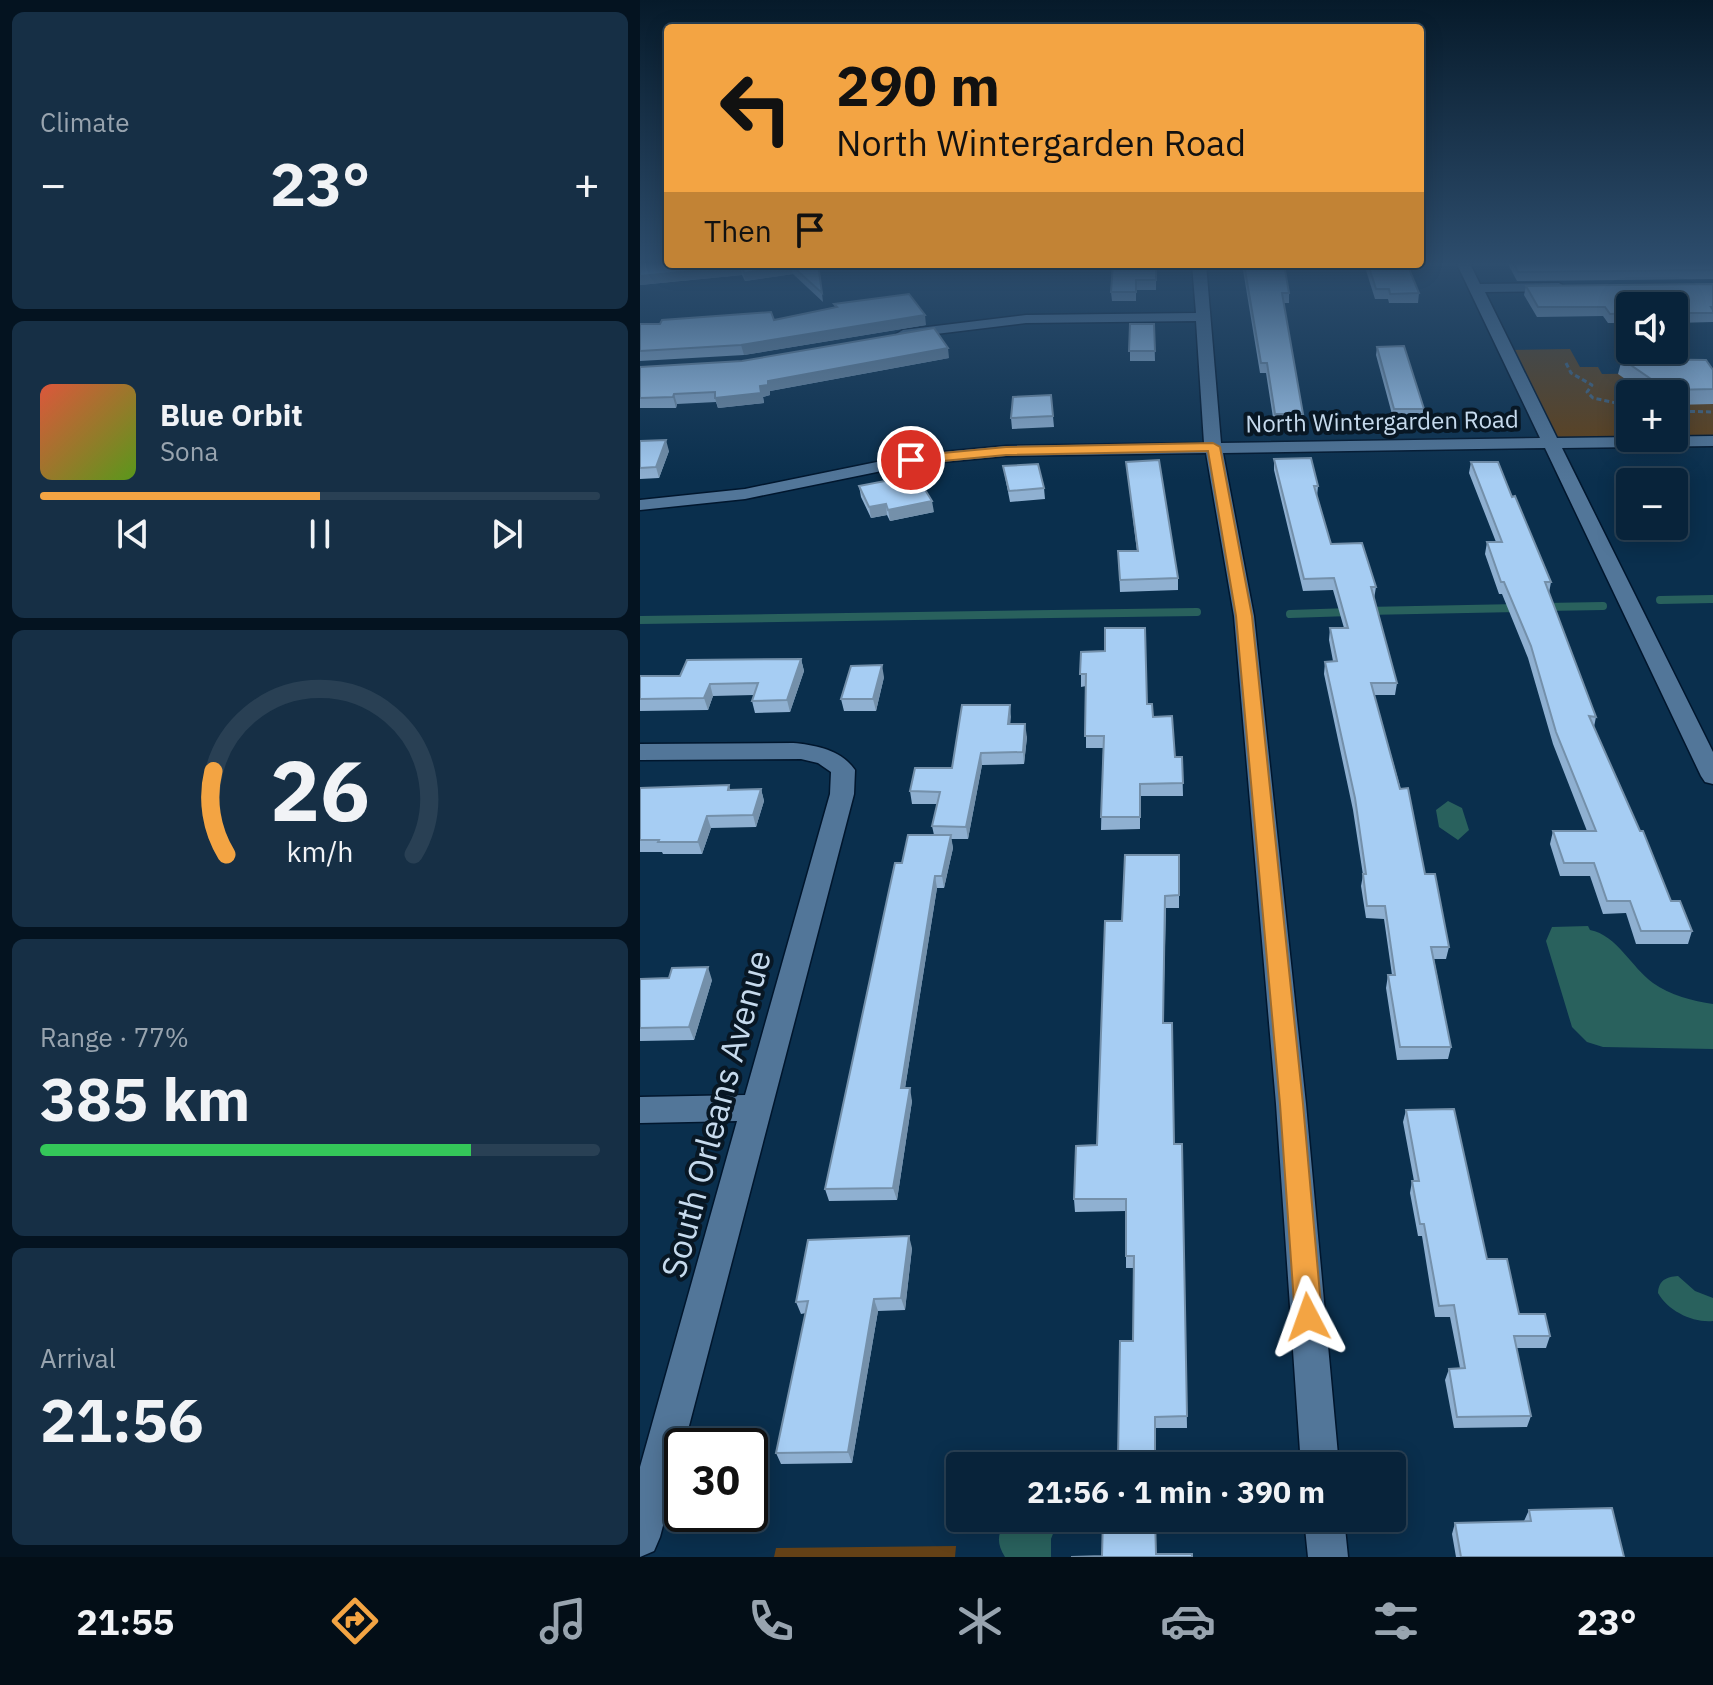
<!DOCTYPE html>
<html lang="en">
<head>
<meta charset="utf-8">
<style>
	:root { --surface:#08233a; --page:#162f45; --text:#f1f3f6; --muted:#98a4af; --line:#294054; --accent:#f3a443 }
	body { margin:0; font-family:"IBM Plex Sans",sans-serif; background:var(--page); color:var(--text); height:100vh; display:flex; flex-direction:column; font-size:30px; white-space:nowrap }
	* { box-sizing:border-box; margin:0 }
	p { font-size:26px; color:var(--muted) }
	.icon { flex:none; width:44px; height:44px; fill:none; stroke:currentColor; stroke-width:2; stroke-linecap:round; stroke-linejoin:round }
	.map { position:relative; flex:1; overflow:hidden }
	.drawer { display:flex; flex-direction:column; gap:12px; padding:12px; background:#041320; width:640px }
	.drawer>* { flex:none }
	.banner { position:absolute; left:24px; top:24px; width:760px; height:244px; border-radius:8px; box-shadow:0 4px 20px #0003,0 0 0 2px var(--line); background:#f3a443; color:#111; overflow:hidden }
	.buttons { position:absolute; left:976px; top:292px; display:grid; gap:16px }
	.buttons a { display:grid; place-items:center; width:72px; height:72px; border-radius:8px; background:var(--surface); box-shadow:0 4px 20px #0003,0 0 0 2px var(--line); font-size:40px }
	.speed { position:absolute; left:24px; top:1428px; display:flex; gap:16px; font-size:40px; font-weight:700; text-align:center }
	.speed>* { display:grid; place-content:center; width:104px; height:104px; border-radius:50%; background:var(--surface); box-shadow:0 4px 20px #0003,0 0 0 2px var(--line); line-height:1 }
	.speed .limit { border:4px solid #111; border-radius:12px; background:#fff; color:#111 }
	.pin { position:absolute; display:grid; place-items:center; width:68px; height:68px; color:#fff; margin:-34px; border:4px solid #fff; border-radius:50%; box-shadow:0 2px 8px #0007 }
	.me { position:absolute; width:88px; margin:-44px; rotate:356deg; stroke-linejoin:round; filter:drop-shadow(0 0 6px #0008) }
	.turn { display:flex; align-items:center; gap:28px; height:168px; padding:0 40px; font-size:36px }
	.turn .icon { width:104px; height:104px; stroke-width:2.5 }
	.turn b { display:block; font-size:56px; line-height:68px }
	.then { display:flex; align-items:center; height:76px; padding:0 40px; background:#0003; gap:16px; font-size:30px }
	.big { font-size:60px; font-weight:700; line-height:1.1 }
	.drawer .widget { flex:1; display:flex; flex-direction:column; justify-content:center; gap:12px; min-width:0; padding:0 28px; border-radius:12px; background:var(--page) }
	.drawer .dial { align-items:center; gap:0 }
	.dial svg { height:208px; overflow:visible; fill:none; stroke:var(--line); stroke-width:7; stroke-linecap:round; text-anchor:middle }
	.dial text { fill:var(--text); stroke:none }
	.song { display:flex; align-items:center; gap:24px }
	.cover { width:96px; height:96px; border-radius:12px; background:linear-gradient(135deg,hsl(10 70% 55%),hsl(90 70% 35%)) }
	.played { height:8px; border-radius:4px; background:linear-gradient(90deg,var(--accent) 50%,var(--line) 50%) }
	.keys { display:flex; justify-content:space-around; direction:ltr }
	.heat { display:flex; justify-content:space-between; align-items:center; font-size:44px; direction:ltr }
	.charge { height:12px; border-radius:6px; background:linear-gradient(90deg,#34c759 77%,var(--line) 0) }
	.trip { position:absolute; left:306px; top:1452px; width:460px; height:80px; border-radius:8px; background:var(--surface); box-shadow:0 4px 20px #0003,0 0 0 2px var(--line); font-weight:700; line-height:80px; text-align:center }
	.tab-bar { display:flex; height:128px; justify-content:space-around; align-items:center; background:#030e17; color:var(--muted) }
	.tab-bar .icon { width:56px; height:56px }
	.tab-bar .selected { color:var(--accent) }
	.tab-bar b { font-size:36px; color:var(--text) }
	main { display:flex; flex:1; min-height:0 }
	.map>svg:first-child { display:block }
	.green { fill:#644116; fill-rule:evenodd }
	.water { fill:#29615d }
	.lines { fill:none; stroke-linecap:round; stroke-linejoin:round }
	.stream { stroke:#29615d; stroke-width:8 }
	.minor-casing { stroke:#00162d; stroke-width:3 }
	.path { stroke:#496882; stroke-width:3; stroke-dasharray:5 3; stroke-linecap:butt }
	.minor { fill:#527699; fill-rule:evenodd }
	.wall { fill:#8fb0d1 }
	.shaded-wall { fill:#7490aa }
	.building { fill:#a6cdf3; stroke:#7490aa; stroke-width:2 }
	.route { fill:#f3a443; stroke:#9e6b2c; stroke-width:2 }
	.labels { text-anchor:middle; stroke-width:8; stroke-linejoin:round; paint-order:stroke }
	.far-street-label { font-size:24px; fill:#c6daed; stroke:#081724 }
	.near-street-label { font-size:34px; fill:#c6daed; stroke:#081724 }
</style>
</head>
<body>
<main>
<section class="drawer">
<div class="widget"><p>Climate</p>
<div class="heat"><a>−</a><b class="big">23°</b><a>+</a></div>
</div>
<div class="widget">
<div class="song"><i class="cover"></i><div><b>Blue Orbit</b><p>Sona</p></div></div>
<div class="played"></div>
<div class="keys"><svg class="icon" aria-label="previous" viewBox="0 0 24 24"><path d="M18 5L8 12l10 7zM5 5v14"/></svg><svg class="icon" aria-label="pause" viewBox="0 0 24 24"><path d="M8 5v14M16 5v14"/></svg><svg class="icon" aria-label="next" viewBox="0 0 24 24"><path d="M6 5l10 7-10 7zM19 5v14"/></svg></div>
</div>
<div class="widget dial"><svg viewBox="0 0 100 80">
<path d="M14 69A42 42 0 1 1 86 69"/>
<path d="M14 69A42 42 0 0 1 9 37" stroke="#f3a443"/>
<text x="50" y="56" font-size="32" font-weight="700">26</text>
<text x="50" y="72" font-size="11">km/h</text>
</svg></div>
<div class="widget"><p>Range · 77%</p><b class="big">385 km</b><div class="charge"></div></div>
<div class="widget"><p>Arrival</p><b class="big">21:56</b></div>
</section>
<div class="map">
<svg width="1073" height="1557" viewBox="0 0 1073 1557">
	<rect width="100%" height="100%" fill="#0a2f4d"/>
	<path class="green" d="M 930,349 L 940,367 L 958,367 L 962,374 L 1026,373 L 1073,389 L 1073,441 L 912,444 L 865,350 ZM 990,394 L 1034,394 L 1034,438 L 990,438 Z
		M 316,1546 L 315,1557 L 134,1557 L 136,1548 Z"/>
	<path class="water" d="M 808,801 L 822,808 L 829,830 L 818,840 L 799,827 L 796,810 Z
		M 948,926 L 950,930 C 977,935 991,967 1013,983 C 1030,995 1053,1001 1073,1004 L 1073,1049 L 963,1047 L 947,1042 L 932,1027 L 906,941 L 912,927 Z
		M 1038,1276 L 1055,1291 L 1073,1298 L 1073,1321 C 1053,1323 1028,1311 1018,1293 C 1019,1280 1026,1277 1038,1276 Z
		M 369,1518 L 419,1518 L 411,1539 L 411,1557 L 365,1557 C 355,1541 358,1531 369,1518 Z"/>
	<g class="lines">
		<path class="stream" d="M 1020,600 L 1073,599
			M 905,607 L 963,606
			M 725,611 L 878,608
			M 650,614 L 710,612
			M 0,620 L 557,612"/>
		<g class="minor-casing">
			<path id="minor" d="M 816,262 L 829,262 L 840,284 L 919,283 L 926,287 L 919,291 L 845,292 L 917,438 L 1073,436 L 1073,446 L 922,448 L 1073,752 L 1073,784 L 1065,782 L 1061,776 L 905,448 L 583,453 L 614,616 L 666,1104 L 699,1466 L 661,1466 L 636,1104 L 594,616 L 566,453 L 366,456 L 271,465 L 105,499 L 0,510 L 0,500 L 105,489 L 271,455 L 366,446 L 564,443 L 556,321 L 386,323 L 263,338 L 256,334 L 263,330 L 386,315 L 556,313 L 552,264 L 566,264 L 581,443 L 900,438 Z
				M 153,743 C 176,745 201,750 215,770 L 214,794 L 20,1537 L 14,1551 L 0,1557 L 0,1467 L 97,1121 L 0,1123 L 0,1097 L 105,1095 L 190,794 L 191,772 L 178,763 L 161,759 L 0,760 L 0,744 Z
				M 664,1518 L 704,1518 L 708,1557 L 668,1557 Z"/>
		</g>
		<path class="path" d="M 926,363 L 931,373 L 952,385 L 947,392 L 953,398 L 990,406
			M 1034,411 L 1073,412"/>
		<use href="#minor" class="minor"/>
	</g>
	<path class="wall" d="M 867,262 L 1073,262 L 1073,279 L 877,281 Z
		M 0,263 L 204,264 L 179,269 L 183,302 L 153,274 L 105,281 L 102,275 L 0,285 Z
		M 516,264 L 516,290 L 496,290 L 496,301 L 472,301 L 471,292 Z
		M 602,264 L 644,264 L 649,293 L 649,303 L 643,303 L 663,414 L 662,424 L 634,424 L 626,373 L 620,373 Z
		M 724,264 L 767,264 L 779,293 L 778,303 L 749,303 L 748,299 L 735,299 Z
		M 1073,284 L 1073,322 L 1034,323 L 1034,306 L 990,306 L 990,323 L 968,323 L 963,316 L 897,317 L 884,295 L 886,286 Z
		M 194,304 L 286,325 L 104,355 L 0,361 L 0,324 L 134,320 L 195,307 Z
		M 490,324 L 514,324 L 515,361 L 490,361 Z
		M 737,347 L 784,409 L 783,417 L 753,418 L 736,355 Z
		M 309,358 L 130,391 L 130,395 L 123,397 L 124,403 L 78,408 L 76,402 L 37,404 L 36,408 L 0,408 L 0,367 Z
		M 982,359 L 1073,370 L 1073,404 L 1034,405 L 1034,394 L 1007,394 L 978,374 Z
		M 411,395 L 414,427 L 372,429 L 371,418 Z
		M 0,441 L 29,451 L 19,478 L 0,479 Z
		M 634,459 L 678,486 L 677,497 L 691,544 L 736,587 L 734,599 L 757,683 L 755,695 L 734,695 L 785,874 L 809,947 L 806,959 L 794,959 L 811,1047 L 808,1059 L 757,1060 L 746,988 L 748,975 L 752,975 L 744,919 L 726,918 L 721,886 L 723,875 L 713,810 L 684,674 L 685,662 L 693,661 L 689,640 L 690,628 L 704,628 L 693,590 L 663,591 L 634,470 Z
		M 486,462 L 538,578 L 538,590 L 480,592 L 478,551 L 497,551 Z
		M 831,462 L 872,497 L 911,582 L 909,593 L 956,717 L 954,727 L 1031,901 L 1052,931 L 1048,944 L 996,944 L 986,913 L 963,914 L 950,876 L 920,876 L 910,844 L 913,831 L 947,831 L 913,744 L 888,658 L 862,594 L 859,594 L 845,554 L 847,542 L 856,542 L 829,473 Z
		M 363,466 L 404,488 L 405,499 L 370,502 Z
		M 219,486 L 294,512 L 250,521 L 247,515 L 231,518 L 221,497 Z
		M 441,652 L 507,704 L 513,717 L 535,757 L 542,757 L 543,796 L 500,796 L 500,829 L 461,830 L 463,748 L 446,748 L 446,686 L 441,687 Z
		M 161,659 L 164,671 L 150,712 L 115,713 L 112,701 L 114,695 L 73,696 L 68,710 L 0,711 L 0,676 L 40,676 Z
		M 244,677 L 236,711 L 204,711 L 201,699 Z
		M 370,705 L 370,724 L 387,737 L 384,764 L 342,765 L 328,839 L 311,839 L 313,848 L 304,888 L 297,888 L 265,1088 L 272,1101 L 257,1200 L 189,1201 L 185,1189 L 262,863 L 294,835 L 292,826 L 297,804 L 272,804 L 270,791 L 312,768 Z
		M 89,785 L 90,790 L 121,789 L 124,801 L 116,827 L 71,828 L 62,854 L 23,854 L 22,852 L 0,852 L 0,788 Z
		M 539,855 L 539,908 L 526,908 L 523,1023 L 534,1144 L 542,1144 L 547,1428 L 515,1428 L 478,1457 L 493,1341 L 494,1268 L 486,1268 L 486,1211 L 435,1212 L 434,1199 L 457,1145 L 482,921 Z
		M 0,979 L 72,980 L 54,1040 L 0,1041 Z
		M 766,1110 L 847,1259 L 879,1314 L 910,1336 L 906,1348 L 876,1348 L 891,1416 L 887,1427 L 814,1428 L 805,1380 L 809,1369 L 820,1368 L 810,1317 L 795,1317 L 782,1236 L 778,1236 L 770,1193 L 772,1181 L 774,1181 L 763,1122 Z
		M 272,1248 L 265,1310 L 238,1311 L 212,1463 L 141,1464 L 136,1453 L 166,1313 L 161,1314 L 156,1302 Z
		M 889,1510 L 984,1557 L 816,1557 L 812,1534 L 815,1523 L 884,1521 Z"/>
	<path class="shaded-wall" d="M 178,264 L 204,264 L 179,269 L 183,302 Z
		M 151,265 L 153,274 L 105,281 L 104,273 Z
		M 101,266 L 102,275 L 0,285 L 0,276 Z
		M 285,315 L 286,325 L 104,355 L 101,345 Z
		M 308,348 L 309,358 L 130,391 L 130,395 L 123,397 L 124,403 L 78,408 L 75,398 L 128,381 Z
		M 34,394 L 37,404 L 36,408 L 33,397 Z
		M 26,440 L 29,451 L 19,478 L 16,467 Z
		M 292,501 L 294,512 L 250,521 L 248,510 Z
		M 246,504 L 247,515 L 231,518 L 229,507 Z
		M 161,659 L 164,671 L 150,712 L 147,700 Z
		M 242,665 L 244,677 L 236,711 L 233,699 Z
		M 70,684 L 73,696 L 68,710 L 64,698 Z
		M 370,705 L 371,717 L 369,737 L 368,724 Z
		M 385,724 L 387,737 L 384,764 L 383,752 Z
		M 341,753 L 342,765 L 328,839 L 326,827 Z
		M 121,789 L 124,801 L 116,827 L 113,815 Z
		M 67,816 L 71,828 L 62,854 L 58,842 Z
		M 311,835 L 313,848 L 304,888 L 302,876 Z
		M 295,876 L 297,888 L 263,1101 L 261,1088 Z
		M 68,967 L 72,980 L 54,1040 L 49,1027 Z
		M 270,1088 L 272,1101 L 257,1200 L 253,1188 Z
		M 269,1236 L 272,1248 L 265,1310 L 261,1298 Z
		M 234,1299 L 238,1311 L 212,1463 L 208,1452 Z"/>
	<path class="building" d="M 11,262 L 28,262 L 28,264 L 178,264 L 182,293 L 151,265 L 104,273 L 101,266 L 0,276 L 0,263 Z
		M 873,262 L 1073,262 L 1073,270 L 878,272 Z
		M 473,264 L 516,264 L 516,280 L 496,280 L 496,292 L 471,292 Z
		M 604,264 L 644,264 L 649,293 L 642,293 L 663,414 L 635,414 L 627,363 L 621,363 Z
		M 728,264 L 767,264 L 779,293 L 750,294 L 749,289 L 736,289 Z
		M 1073,284 L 1073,307 L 1071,307 L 1073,310 L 1073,313 L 1034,313 L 1034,306 L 990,306 L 990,313 L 970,314 L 965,307 L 898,307 L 886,286 Z
		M 269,294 L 285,315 L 101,345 L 0,351 L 0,324 L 20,324 L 22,320 L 131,312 L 134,320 L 197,307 L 194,304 Z
		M 490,324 L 514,324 L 515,351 L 489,351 Z
		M 294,328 L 308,348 L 128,381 L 128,385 L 120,386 L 121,393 L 75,398 L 75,392 L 34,394 L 33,397 L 0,398 L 0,367 L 102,361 Z
		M 764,346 L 784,409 L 754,409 L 737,347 Z
		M 982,359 L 1066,360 L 1073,370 L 1073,389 L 1033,390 L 1029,384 L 1014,381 Z
		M 411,395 L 413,416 L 371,418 L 373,397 Z
		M 26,440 L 16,467 L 0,468 L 0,441 Z
		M 671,458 L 678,486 L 674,486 L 691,544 L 722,543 L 736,587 L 731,587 L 757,683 L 731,683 L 760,789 L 768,788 L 785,874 L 795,874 L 809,947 L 791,947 L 811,1047 L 760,1047 L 748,975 L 755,975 L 745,906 L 727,906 L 723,874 L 726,874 L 715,798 L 685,662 L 697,661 L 690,628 L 708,628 L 694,578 L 664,579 L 634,459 Z
		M 519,460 L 538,578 L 480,580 L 478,551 L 498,551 L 486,462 Z
		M 831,462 L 858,462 L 872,497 L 875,496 L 911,582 L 905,582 L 956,717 L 949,716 L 1000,831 L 1003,831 L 1031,901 L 1040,901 L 1052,931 L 1001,931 L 990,901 L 967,901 L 954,863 L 924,863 L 913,831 L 956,831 L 916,732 L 891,646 L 864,582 L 861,582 L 847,542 L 862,542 Z
		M 398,464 L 404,488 L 369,491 L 363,466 Z
		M 276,475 L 292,501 L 248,510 L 246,504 L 229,507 L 219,486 Z
		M 465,628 L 505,628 L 507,704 L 512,704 L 513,717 L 532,716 L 535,757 L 542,757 L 543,783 L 500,784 L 500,817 L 461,817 L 464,736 L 445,736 L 446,674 L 440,674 L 441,652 L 465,651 Z
		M 161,659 L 147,700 L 112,701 L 118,683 L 70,684 L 64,698 L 0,699 L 0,676 L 40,676 L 47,660 Z
		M 242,665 L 233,699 L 201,699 L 211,666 Z
		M 322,705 L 370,705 L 368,724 L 385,724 L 383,752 L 341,753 L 326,827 L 292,826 L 300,792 L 270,791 L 275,768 L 312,768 Z
		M 89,785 L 88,790 L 121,789 L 113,815 L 67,816 L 58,842 L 18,842 L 19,840 L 0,840 L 0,788 Z
		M 268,835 L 311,835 L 302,876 L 295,876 L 261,1088 L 270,1088 L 253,1188 L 185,1189 L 248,895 L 255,863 L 262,863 Z
		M 485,855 L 539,855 L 539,895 L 525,896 L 523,1023 L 532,1023 L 534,1144 L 542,1144 L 547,1416 L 515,1417 L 515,1466 L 441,1466 L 441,1457 L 478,1457 L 480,1341 L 493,1341 L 494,1256 L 486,1256 L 486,1199 L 434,1199 L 436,1146 L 457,1145 L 465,921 L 482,921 Z
		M 68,967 L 49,1027 L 0,1028 L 0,979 L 29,978 L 32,968 Z
		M 814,1109 L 847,1259 L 867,1259 L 879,1314 L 905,1314 L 910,1336 L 874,1336 L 891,1416 L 817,1417 L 809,1369 L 825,1368 L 814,1305 L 799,1306 L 784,1224 L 780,1224 L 772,1181 L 779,1181 L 766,1110 Z
		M 269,1236 L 261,1298 L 234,1299 L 208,1452 L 136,1453 L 168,1301 L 156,1302 L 168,1240 Z
		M 972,1508 L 984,1557 L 821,1557 L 815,1523 L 891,1521 L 889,1510 Z
		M 463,1518 L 515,1518 L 516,1554 L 552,1554 L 552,1557 L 431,1557 L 462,1556 Z"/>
	<linearGradient id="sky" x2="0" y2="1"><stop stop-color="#061a2a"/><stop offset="0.55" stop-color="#2d4d6d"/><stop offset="1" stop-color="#2d4d6d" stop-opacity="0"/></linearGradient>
	<rect width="1073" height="480" fill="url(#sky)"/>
	<path class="route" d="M 573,443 L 580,447 L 612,616 L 663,1104 L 682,1317 L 678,1326 L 668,1330 L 659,1326 L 655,1317 L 640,1104 L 596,616 L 568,451 L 366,455 L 271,464 L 265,460 L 271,456 L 366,447 Z"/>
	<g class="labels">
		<g class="far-street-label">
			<text transform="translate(742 422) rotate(-1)" y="8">North Wintergarden Road</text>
		</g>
		<g class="near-street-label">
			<text transform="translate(76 1114) rotate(-75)" y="12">South Orleans Avenue</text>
		</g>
	</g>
</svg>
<div class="buttons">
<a><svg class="icon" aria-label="sound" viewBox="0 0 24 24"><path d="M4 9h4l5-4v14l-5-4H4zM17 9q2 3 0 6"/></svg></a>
<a>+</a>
<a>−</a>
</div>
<div class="speed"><div class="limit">30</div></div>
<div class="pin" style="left:271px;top:460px;background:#d93025"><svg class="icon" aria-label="arrive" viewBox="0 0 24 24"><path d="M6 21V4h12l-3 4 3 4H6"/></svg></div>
<svg class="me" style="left:668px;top:1317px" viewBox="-20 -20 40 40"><path d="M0-17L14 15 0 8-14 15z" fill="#f3a443" stroke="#fff" stroke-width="4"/></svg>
<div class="trip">21:56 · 1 min · 390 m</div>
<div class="banner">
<div class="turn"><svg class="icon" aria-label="left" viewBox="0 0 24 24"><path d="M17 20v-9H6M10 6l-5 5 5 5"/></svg><div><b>290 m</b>North Wintergarden Road</div></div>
<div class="then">Then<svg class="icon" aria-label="arrive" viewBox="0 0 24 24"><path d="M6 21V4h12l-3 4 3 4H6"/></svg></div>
</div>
</div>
</main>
<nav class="tab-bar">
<b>21:55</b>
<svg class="icon selected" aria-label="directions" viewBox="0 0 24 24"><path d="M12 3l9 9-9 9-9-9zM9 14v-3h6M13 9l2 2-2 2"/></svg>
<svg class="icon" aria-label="music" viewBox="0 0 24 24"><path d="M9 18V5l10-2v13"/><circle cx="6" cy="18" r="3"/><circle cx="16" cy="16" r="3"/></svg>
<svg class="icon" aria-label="phone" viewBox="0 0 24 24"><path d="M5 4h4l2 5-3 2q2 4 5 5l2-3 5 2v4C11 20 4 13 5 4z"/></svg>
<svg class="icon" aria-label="climate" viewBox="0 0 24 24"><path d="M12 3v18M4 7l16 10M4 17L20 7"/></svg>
<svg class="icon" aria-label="car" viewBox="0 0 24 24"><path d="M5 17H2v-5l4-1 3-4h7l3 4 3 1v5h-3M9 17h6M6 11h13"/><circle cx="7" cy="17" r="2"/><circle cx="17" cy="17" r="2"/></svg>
<svg class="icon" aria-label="filters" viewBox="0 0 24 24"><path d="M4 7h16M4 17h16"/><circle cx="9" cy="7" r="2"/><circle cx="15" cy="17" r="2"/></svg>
<b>23°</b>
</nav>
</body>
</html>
